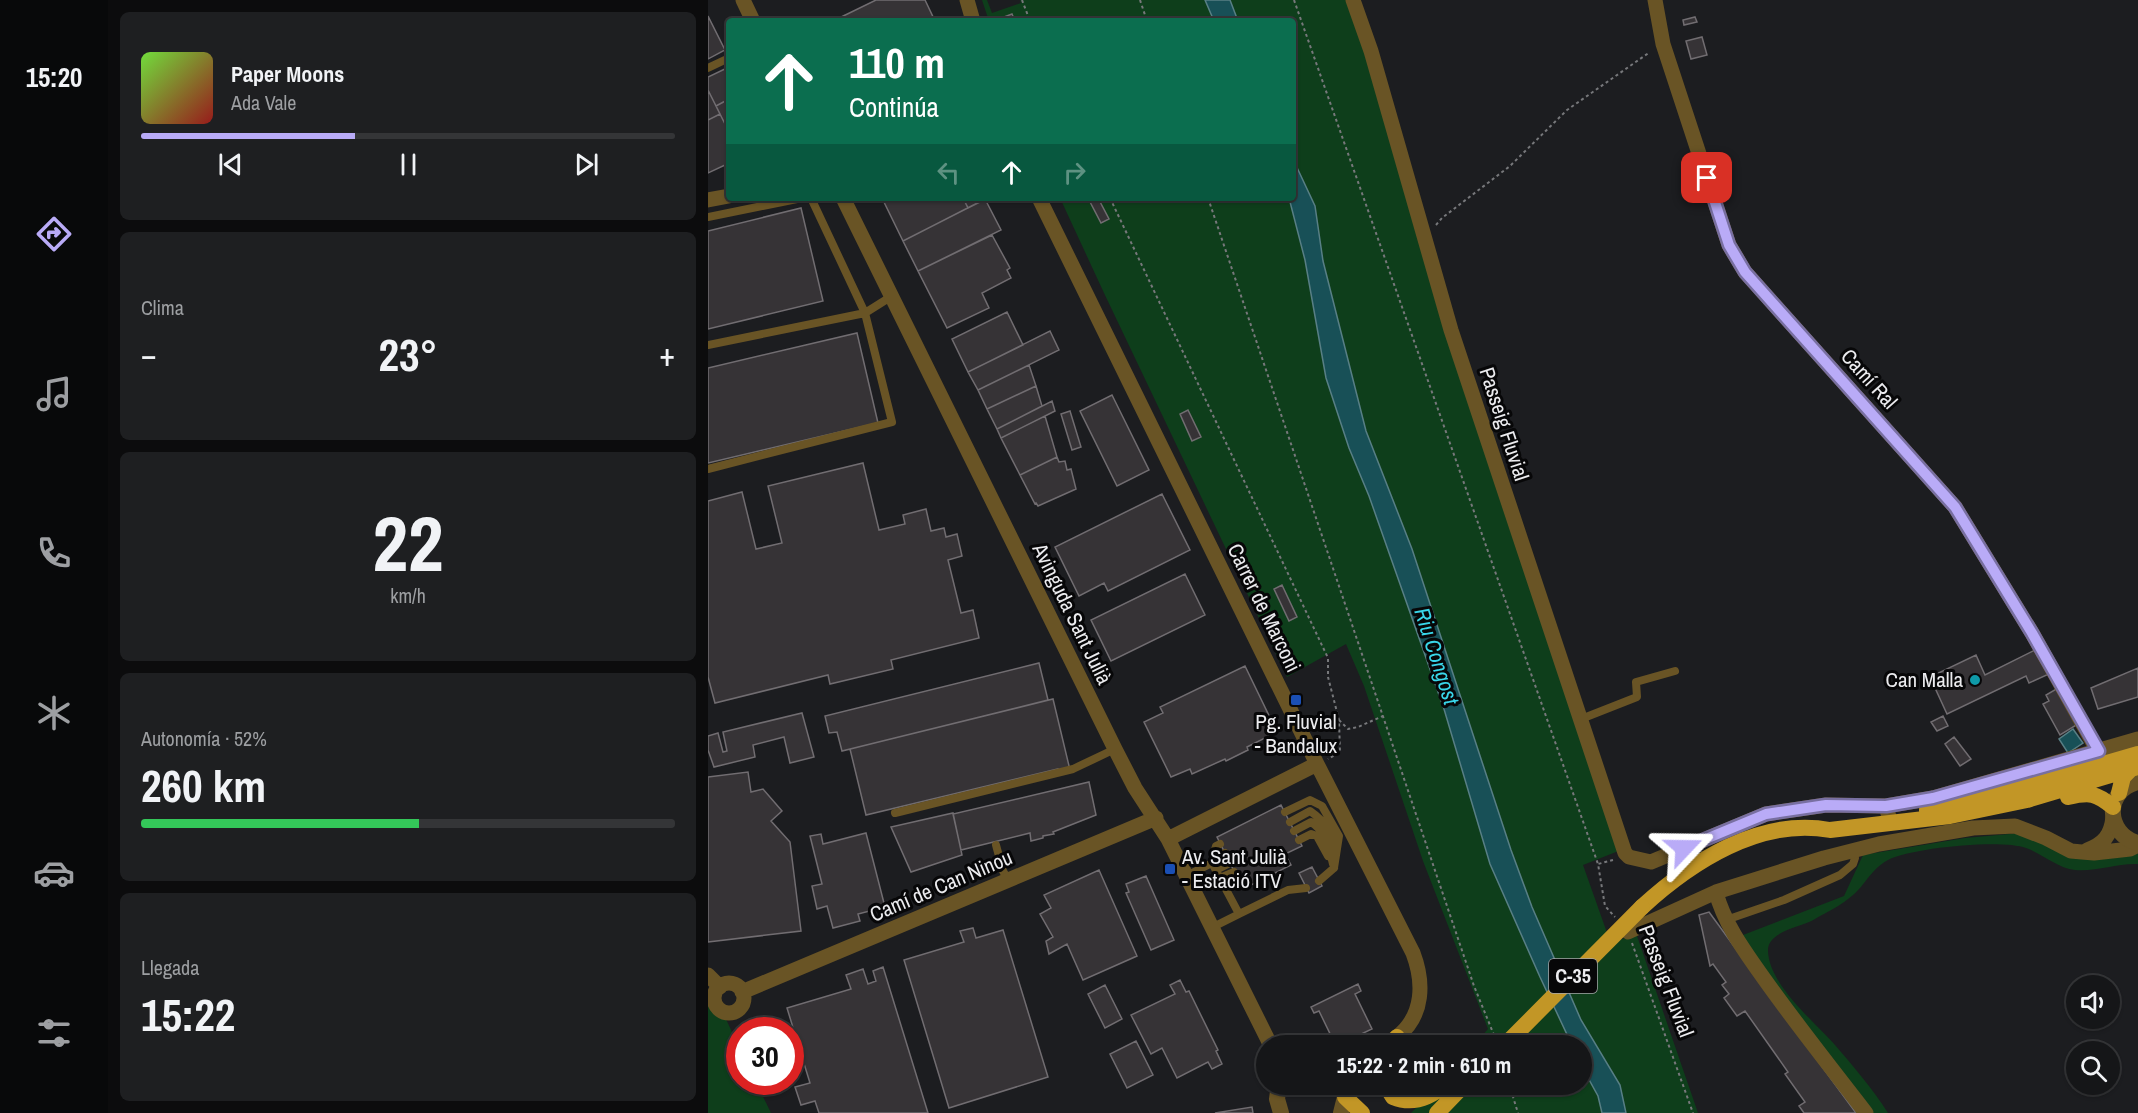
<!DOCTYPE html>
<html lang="es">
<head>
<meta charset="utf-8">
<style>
	:root { --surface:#151618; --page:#1e1f21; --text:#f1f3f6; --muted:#9d9fa2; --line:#343537; --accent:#b9abf7 }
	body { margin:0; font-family:"Archivo Narrow",sans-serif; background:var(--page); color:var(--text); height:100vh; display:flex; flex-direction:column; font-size:22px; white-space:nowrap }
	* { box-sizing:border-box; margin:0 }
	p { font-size:20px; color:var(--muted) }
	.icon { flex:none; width:33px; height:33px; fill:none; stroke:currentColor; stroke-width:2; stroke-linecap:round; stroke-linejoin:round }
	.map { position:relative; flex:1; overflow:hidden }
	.details { display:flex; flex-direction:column; gap:12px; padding:12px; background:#0c0c0d; width:600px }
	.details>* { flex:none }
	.guide { position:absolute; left:18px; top:18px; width:570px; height:183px; border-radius:6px; box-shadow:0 2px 4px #0004,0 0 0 2px var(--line); background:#0b6e4f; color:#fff; overflow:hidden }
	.fabs { position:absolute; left:1358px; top:975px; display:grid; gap:12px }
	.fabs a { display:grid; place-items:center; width:54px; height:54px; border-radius:50%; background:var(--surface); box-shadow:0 2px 4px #0004,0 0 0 2px var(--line); font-size:30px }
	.speed { position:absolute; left:18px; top:1017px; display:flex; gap:12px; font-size:30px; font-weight:700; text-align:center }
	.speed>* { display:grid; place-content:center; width:78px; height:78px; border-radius:50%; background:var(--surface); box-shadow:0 2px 4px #0004,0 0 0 2px var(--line); line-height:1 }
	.speed .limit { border:9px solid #d22; background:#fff; color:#111 }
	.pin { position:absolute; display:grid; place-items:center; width:51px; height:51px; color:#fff; margin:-26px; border-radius:12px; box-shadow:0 3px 9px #0006 }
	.me { position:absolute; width:66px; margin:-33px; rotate:67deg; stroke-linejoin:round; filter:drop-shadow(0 0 4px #0008) }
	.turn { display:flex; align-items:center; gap:21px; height:126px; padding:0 24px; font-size:27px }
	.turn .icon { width:78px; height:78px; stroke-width:2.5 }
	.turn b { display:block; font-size:42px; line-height:51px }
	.lanes { display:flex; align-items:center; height:57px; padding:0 24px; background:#0003; justify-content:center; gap:30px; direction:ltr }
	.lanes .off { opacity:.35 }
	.big { font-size:45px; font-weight:800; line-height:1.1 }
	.details .tile { flex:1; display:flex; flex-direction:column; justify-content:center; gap:9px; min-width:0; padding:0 21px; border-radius:9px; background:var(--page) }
	.details .dial { align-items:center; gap:0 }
	.dial b { font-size:78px; line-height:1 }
	.song { display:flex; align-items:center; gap:18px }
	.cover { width:72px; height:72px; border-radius:9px; background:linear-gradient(135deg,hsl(100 70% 55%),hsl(0 70% 35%)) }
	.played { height:6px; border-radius:3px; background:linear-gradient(90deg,var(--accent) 40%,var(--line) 40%) }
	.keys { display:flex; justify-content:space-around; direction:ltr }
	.heat { display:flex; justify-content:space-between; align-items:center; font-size:33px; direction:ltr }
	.charge { height:9px; border-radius:4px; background:linear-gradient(90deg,#34c759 52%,var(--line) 0) }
	.trip { position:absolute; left:548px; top:1035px; width:336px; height:60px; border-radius:30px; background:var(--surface); box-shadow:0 2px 4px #0004,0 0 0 2px var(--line); font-weight:800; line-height:60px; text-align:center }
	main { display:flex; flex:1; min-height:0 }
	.dock { display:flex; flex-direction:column; width:108px; justify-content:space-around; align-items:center; background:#08090a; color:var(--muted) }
	.dock .icon { width:42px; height:42px }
	.dock .selected { color:var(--accent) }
	.dock b { font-size:27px; color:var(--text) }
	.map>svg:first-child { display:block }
	.green { fill:#0e3e1b }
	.water { fill:#185057; stroke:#587f85; stroke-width:1.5 }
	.building { fill:#363336; stroke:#716d71; stroke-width:1.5 }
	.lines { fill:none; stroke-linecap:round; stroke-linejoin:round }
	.path { stroke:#77787b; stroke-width:2; stroke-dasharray:3 3; stroke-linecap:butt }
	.service { stroke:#695425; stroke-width:8 }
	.minor { stroke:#695425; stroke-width:15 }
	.tertiary { stroke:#695425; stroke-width:16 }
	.trunk { stroke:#c29626; stroke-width:16 }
	.trunk-bridge { stroke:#c29626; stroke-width:16 }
	.route-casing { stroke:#786fa1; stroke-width:15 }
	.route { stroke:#b9abf7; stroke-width:10 }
	.culture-dot { fill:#0f9aa8; stroke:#070708; stroke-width:2 }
	.transit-dot { fill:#1a4fb4; stroke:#070708; stroke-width:2 }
	.labels { text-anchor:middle; stroke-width:6; stroke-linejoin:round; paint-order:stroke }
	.shield { fill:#070708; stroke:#a7a7aa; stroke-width:1.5 }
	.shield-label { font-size:20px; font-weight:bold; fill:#ececef }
	.street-label { font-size:21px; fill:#ececef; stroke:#070708 }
	.poi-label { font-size:21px; fill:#ececef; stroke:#070708; text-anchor:end }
	.water-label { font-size:22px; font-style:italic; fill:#39d6e9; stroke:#070708 }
</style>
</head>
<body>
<main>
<nav class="dock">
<b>15:20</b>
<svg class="icon selected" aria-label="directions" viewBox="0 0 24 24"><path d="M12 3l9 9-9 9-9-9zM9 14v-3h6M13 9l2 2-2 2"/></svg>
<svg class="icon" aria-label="music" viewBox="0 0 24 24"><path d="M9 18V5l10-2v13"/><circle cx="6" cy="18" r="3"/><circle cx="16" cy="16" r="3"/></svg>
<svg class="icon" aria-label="phone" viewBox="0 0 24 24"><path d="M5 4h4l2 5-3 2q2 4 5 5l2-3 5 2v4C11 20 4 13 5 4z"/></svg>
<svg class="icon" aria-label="climate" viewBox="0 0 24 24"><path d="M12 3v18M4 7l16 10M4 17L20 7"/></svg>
<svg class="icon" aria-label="car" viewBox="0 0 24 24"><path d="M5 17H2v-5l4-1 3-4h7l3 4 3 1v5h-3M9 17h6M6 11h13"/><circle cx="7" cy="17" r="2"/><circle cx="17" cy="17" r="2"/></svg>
<svg class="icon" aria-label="filters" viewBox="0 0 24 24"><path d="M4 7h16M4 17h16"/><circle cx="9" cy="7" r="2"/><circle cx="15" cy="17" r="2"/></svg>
</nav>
<section class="details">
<div class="tile">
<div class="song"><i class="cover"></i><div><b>Paper Moons</b><p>Ada Vale</p></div></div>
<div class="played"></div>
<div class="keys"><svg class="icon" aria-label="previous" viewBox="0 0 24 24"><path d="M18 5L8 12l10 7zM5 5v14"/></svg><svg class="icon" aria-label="pause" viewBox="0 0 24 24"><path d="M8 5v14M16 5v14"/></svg><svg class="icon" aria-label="next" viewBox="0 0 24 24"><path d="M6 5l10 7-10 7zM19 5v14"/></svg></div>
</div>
<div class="tile"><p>Clima</p>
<div class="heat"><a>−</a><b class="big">23°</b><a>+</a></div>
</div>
<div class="tile dial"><b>22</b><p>km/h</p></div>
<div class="tile"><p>Autonomía · 52%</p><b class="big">260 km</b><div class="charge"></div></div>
<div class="tile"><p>Llegada</p><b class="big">15:22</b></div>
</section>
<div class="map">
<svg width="1430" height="1113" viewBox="0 0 1430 1113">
	<rect width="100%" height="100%" fill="#1c1d20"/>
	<path class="green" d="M 274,0 L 279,0 L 284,13 L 313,3 L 312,0 L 497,0 L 506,21 L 281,21 Z
		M 522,0 L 638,0 L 650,33 L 913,850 L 875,865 L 903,944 L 928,933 L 990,1113 L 918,1113 L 912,1085 L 873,1020 L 824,907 L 803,850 L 704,549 L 658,432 L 615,260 L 607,206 L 585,159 L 585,21 L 530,21 Z
		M 352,198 L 581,198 L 597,260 L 618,378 L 641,448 L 661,496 L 736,709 L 782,864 L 832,977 L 865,1045 L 766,1045 L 780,1029 L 715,861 L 656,686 L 638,644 L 579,677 L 396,293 Z
		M 1313,833 L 1368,856 L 1430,854 L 1430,864 C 1409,863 1388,872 1367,870 C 1349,868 1335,854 1318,848 C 1292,839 1204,848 1180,860 C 1163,869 1158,884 1145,895 C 1134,905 1119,912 1107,919 C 1094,927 1060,931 1060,950 C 1060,984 1106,1021 1127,1045 C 1145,1066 1165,1089 1180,1113 L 1148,1113 L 1022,940 L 1136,896 L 1155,855 L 1257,838 Z
		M 0,998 L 17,1017 L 31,1047 L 32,1082 L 48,1082 L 63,1113 L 0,1113 Z
		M 873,1065 L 890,1096 L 894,1113 L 703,1113 L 731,1085 L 873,1084 Z"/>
	<path class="water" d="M 497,0 L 522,0 L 530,21 L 506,21 Z
		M 585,159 L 607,206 L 615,261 L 658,431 L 704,549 L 803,850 L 824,907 L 873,1020 L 912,1085 L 918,1113 L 894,1113 L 890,1096 L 873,1065 L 873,1046 L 865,1045 L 863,1043 L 832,977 L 782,864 L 736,709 L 661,496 L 641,448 L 618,378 L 597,260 L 581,198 L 585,198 Z
		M 1365,729 L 1375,743 L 1360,753 L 1351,739 Z"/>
	<path class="building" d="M 168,0 L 217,0 L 227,21 L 125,21 Z
		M 304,14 L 307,21 L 297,21 L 296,17 Z
		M 0,16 L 17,50 L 0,59 Z
		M 987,17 L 989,22 L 976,25 L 975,20 Z
		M 994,37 L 999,55 L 983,59 L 978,41 Z
		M 21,67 L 21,99 L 8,106 L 0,90 L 0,77 Z
		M 0,90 L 12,114 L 0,120 Z
		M 21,99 L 21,132 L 8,106 Z
		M 12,114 L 21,132 L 21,167 L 19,168 L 17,165 L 0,173 L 0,120 Z
		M 174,198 L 255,198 L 260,208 L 195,241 Z
		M 255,198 L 280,198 L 260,208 Z
		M 380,198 L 390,198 L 401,219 L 393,223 Z
		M 277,199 L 293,230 L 210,271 L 195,241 Z
		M 93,208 L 115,301 L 0,329 L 0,231 Z
		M 284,235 L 302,268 L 299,270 L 303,278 L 274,293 L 281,308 L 239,328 L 210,271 Z
		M 299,312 L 315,345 L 260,372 L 244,339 Z
		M 342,331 L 351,350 L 270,390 L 260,372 Z
		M 149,333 L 170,423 L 0,463 L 0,368 Z
		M 321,365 L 328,386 L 279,409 L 270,390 Z
		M 328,386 L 334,406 L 289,429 L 279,409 Z
		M 404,395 L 441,470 L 409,486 L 372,411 Z
		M 344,401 L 347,411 L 293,438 L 289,429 Z
		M 480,410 L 493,437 L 484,441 L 472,414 Z
		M 362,411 L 373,447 L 364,450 L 353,414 Z
		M 337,416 L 349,457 L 312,475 L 293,438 Z
		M 349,457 L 351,462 L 357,461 L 359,470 L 363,469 L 368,489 L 330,506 L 328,503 L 327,504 L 312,475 Z
		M 155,463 L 171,530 L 197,524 L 195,515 L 218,509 L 223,531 L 236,528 L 238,537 L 249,534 L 254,556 L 240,560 L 253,613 L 265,610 L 271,638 L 183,660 L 185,669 L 122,684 L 120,675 L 7,703 L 0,677 L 0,501 L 34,492 L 48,549 L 74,543 L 60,486 Z
		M 454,494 L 482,550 L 400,591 L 396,583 L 371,596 L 347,547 Z
		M 477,574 L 497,615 L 403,661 L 383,620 Z
		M 574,585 L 589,617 L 581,621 L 566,589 Z
		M 1329,649 L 1341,674 L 1321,683 L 1318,676 L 1239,714 L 1222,677 L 1268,655 L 1277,675 Z
		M 331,663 L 340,700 L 134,751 L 129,732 L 121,733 L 117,716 Z
		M 537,666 L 569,732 L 539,747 L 540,750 L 518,761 L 517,759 L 484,774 L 482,769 L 463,777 L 436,722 L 455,713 L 452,707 Z
		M 1430,668 L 1430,697 L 1390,709 L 1383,688 Z
		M 1350,688 L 1370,724 L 1352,735 L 1335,704 L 1341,701 L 1338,695 Z
		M 345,699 L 362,770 L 351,773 L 350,769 L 158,815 L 142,749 Z
		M 94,713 L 106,757 L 82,763 L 76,737 L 45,745 L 47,757 L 6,767 L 0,750 L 0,736 L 10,733 L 15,752 L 19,751 L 15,732 Z
		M 1235,716 L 1240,726 L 1229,731 L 1223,722 Z
		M 1246,737 L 1263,759 L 1252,766 L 1237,744 Z
		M 40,772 L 43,792 L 55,789 L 74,811 L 63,821 L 82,842 L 93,931 L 0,942 L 0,777 Z
		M 381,782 L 388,815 L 345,832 L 346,834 L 335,836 L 335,838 L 323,841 L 322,833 L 253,850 L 245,814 Z
		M 573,805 L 594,846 L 577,854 L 583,865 L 535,889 L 509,837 Z
		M 245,813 L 254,855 L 203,872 L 183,827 Z
		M 158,833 L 177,907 L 150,914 L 152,921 L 125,928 L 119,906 L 109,909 L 104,886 L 114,884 L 102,836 L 113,834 L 115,844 Z
		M 604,867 L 614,886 L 601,893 L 591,873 Z
		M 391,870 L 429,956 L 375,980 L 359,944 L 341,954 L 338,941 L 345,937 L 332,914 L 343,908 L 336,895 Z
		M 438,876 L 466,940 L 443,950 L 418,893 L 421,892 L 418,884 Z
		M 1001,912 L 1148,1113 L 1096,1113 L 1091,1106 L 1097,1102 L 1077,1074 L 1080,1072 L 1037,1011 L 1029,1016 L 1016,998 L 1021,994 L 1014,985 L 1018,982 L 1005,964 L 1002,966 L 991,915 Z
		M 265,928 L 268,938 L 295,930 L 340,1077 L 241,1108 L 196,960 L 256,942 L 252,931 Z
		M 175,967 L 220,1113 L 111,1113 L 107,1101 L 93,1105 L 87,1087 L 102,1083 L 79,1008 L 143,989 L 138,975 L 155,969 L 160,984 L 168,981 L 165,971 Z
		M 472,980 L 478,992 L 481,991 L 510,1050 L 508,1051 L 514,1064 L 504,1069 L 500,1062 L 469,1078 L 454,1048 L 443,1054 L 423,1015 L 467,994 L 462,985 Z
		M 650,984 L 653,991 L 647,994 L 664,1029 L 628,1046 L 611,1011 L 606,1013 L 603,1007 Z
		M 397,985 L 414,1019 L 397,1028 L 380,994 Z
		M 428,1041 L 445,1075 L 419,1088 L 402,1054 Z
		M 544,1107 L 545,1113 L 507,1113 Z"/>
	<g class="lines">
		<path class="path" d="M 314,0 L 322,21
			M 432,0 L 439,21
			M 586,0 L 890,864
			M 402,198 L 620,658 L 620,677 L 631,720 L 632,752 L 620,759
			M 500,198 L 766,986 L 786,1035
			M 728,225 L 734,218 L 802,166 L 859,110 L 942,52
			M 631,720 L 640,729 L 650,727 L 675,716
			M 905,860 L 890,864 L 897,906 L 907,917
			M 924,943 L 985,1113
			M 801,1084 L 810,1113"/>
		<path class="service" d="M 0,68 L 21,58
			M 0,217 L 94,198
			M 0,345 L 157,313 L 184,296
			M 0,469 L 184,422 L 157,313 L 103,198
			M 873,719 L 929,697 L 928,682 L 967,671
			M 577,812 L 602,800 L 614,806 L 631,836 L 626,868
			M 187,813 L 365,769 L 407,749
			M 582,822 L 602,811 C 615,820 626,832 626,849
			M 586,831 L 603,822 C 618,831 621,848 625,864
			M 591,840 L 603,834 L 609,836 L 620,856
			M 288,845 L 295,871 L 300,880
			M 504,862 L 508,846 L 512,844
			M 504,863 L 531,914 L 580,890 L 598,888
			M 508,870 L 522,863
			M 478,876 L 504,863 L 517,853
			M 512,878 L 526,872
			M 611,881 L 626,868
			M 1018,920 L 1076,900 L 1132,875 L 1145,864 L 1147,858 L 1145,850
			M 503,928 L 531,914"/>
		<path class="minor" d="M 35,0 L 45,21
			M 259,0 L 265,21
			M 645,0 L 663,51 L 743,330 L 917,853 L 921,857 L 943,862 L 1058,814 L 1118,805 L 1178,806 L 1181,817
			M 947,0 L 955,44 L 1021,245 L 1037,272 L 1247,507 L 1324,633 L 1397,764
			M 135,198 L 407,749 L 427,788 L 460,839 L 563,1046
			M 331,198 L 609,764 L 705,953 C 716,982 716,1015 690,1036 C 686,1040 679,1042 674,1046
			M 0,200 L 21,196
			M 1178,806 L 1225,798 L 1430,739
			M 460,839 L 609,764
			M 1379,850 C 1396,844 1403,835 1405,817
			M 1008,892 C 1016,924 1038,953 1057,980 C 1089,1025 1124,1069 1158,1113
			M 920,932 L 1008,892 L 1116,858 L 1171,844 L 1265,828 L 1307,826 L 1338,838 L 1363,851 L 1374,852 L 1386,853 L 1422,849 L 1430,845
			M 0,975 L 12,987
			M6 998a15 15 0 1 1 30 0a15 15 0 1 1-30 0Z
			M 34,992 L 448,818"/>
		<path class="tertiary" d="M 1430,782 C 1396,790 1397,834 1430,843
			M 571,1084 L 569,1099 L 573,1113
			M 633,1113 L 637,1097 L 635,1084"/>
		<path class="trunk" d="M 1411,793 L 1415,777 L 1425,767
			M 1360,797 C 1382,792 1388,793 1405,807
			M 1219,810 L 1295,793 L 1430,754
			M 934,907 C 983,862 1052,817 1122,830 L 1242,816 L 1319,800 L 1430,767
			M 684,1046 L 689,1037
			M 677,1084 L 685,1097 C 705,1105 722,1098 738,1084
			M 637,1097 L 654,1113
			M 729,1113 L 757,1084"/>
		<path class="trunk-bridge" d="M 796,1046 L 934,907"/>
	</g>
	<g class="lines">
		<g class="route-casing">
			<path id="route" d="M 976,848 L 1058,814 L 1118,805 L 1178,806 L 1225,798 L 1391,751 L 1324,633 L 1247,507 L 1037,272 L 1021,245 L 999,178"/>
		</g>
		<use href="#route" class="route"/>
	</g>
	<circle class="culture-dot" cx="1267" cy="680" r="6"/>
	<g class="transit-dot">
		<rect x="582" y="694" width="12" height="12" rx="3"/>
		<rect x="456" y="863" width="12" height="12" rx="3"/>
	</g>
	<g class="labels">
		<rect class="shield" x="841" y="959" width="48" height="34" rx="4.5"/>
		<g class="shield-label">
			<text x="865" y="983">C-35</text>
		</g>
		<g class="street-label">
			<text transform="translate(1161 379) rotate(48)" y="7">Camí Ral</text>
			<text transform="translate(796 424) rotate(72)" y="7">Passeig Fluvial</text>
			<text transform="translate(556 608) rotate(64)" y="7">Carrer de Marconi</text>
			<text transform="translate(364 614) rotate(64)" y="7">Avinguda Sant Julià</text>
			<text transform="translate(233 886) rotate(-23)" y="7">Camí de Can Ninou</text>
			<text transform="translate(958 981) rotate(69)" y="7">Passeig Fluvial</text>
		</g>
		<g class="poi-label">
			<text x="1255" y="687">Can Malla</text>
			<text x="588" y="729" text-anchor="middle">Pg. Fluvial<tspan x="588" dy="24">- Bandalux</tspan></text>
			<text x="474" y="864" text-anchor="start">Av. Sant Julià<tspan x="474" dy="24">- Estació ITV</tspan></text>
		</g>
		<g class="water-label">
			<text transform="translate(729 656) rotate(72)" y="8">Riu Congost</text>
		</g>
	</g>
</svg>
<div class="fabs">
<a><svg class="icon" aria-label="sound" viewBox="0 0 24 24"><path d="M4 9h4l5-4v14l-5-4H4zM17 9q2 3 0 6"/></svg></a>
<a><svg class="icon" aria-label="search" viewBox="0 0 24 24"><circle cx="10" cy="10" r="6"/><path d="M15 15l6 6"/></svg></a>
</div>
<div class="speed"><div class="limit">30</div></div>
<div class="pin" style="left:999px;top:178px;background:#d93025"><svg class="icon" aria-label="arrive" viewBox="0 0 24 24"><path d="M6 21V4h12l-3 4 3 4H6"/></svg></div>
<svg class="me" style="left:976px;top:848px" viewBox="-20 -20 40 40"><path d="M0-17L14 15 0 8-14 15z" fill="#b9abf7" stroke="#fff" stroke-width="4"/></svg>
<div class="trip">15:22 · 2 min · 610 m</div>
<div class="guide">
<div class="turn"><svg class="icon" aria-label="ahead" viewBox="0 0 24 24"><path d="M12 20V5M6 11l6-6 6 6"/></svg><div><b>110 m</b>Continúa</div></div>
<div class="lanes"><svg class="icon off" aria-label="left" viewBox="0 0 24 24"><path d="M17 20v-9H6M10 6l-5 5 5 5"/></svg><svg class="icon" aria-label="ahead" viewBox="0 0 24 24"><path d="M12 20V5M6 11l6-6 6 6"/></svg><svg class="icon off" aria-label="right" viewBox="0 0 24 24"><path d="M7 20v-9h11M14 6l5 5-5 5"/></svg></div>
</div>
</div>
</main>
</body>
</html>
